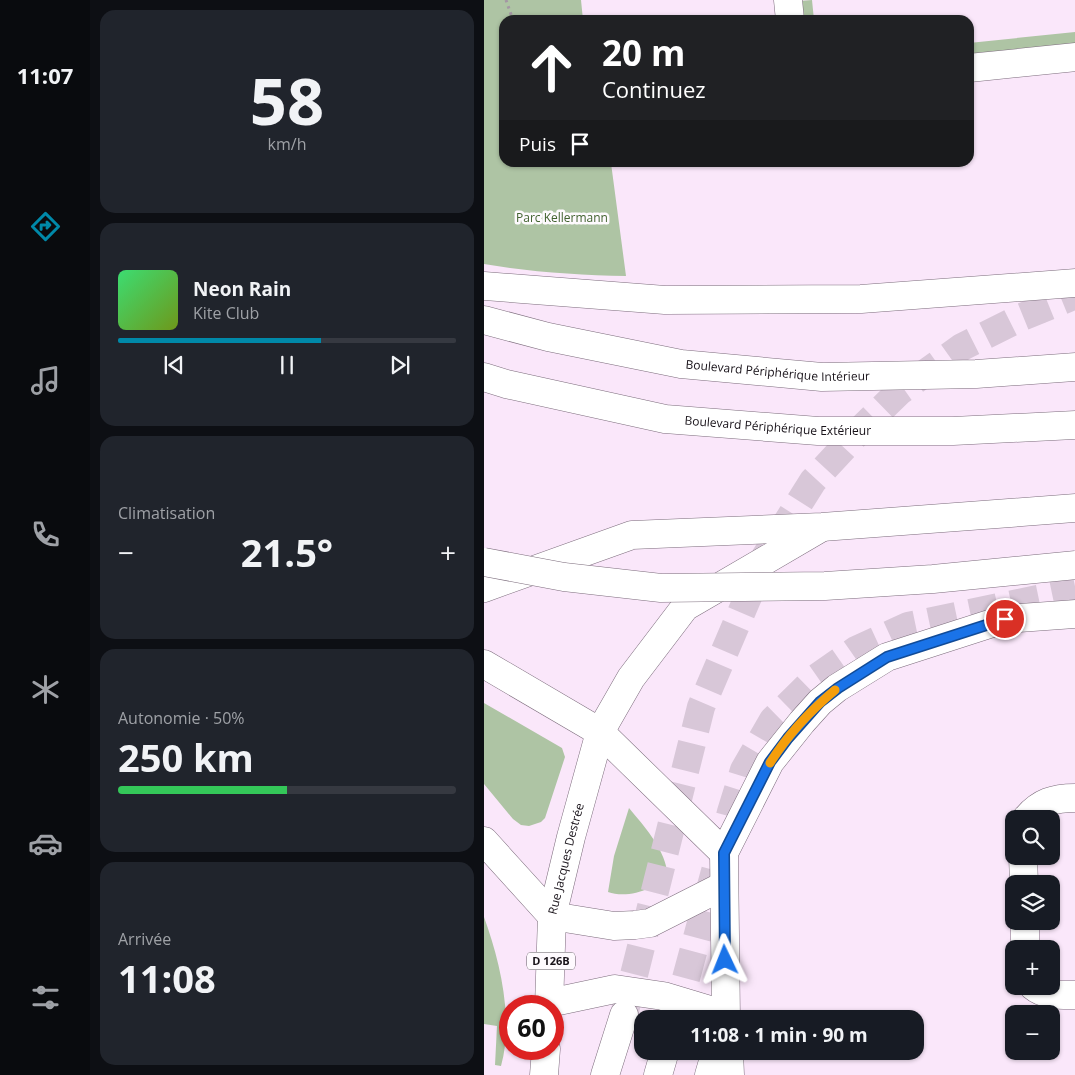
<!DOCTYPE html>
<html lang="fr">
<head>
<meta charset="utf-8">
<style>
	:root { --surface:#171b24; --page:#20242c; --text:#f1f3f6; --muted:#9ea1a6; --line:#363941; --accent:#0089a9 }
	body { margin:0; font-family:"Open Sans",sans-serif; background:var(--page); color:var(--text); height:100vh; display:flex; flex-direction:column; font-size:19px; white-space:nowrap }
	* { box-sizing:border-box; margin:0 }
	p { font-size:16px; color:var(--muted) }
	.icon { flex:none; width:28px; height:28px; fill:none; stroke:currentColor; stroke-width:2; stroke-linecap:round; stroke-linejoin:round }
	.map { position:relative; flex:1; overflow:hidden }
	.side { display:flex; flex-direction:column; gap:10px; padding:10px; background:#0d0f14; width:394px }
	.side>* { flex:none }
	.hud { position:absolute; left:15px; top:15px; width:475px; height:152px; border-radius:15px; box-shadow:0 1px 4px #0004; background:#202124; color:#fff; overflow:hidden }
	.tools { position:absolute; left:521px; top:810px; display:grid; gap:10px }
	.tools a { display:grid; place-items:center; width:55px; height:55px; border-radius:10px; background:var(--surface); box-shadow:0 1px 4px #0004; font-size:25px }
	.speed { position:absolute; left:15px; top:995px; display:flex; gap:10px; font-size:25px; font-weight:700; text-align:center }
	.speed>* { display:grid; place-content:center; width:65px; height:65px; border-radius:50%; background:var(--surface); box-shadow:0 1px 4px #0004; line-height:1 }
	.speed .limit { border:8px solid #d22; background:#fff; color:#111 }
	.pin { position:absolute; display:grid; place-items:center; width:42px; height:42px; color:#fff; margin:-21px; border:2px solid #fff; border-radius:50%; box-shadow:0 1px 5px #0007 }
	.me { position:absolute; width:55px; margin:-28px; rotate:358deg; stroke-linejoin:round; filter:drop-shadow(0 0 4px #0008) }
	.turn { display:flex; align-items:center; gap:18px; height:105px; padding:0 20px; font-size:22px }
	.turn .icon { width:65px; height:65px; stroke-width:2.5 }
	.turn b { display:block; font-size:35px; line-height:42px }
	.then { display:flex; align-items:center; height:48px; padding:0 20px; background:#0003; gap:10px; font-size:19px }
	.big { font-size:38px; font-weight:700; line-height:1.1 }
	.side .tile { flex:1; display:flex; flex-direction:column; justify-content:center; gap:8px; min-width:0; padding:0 18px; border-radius:15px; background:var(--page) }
	.side .dial { align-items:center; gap:0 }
	.dial b { font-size:65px; line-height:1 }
	.song { display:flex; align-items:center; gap:15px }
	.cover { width:60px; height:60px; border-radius:8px; background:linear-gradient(135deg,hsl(140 70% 55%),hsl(80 70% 35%)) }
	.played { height:5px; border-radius:2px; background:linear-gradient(90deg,var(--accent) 60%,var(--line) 60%) }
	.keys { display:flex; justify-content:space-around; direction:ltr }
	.heat { display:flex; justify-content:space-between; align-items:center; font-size:28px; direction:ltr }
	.charge { height:8px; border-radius:4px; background:linear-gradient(90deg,#34c759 50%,var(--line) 0) }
	.trip { position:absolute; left:150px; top:1010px; width:290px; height:50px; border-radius:15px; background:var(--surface); box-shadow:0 1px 4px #0004; font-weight:700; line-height:50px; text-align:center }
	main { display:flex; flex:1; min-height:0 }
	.dock { display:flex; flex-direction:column; width:90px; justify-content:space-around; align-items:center; background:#090b0e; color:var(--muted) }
	.dock .icon { width:35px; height:35px }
	.dock .selected { color:var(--accent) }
	.dock b { font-size:22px; color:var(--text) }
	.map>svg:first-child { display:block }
	.green { fill:#aec4a4 }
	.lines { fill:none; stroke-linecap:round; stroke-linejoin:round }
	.highway-tunnel { stroke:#d8c7d8; stroke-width:28; stroke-dasharray:28 14; stroke-linecap:butt }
	.minor-casing { stroke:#7c6c7c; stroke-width:29 }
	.major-casing { stroke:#7c6c7c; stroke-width:29 }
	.highway-casing { stroke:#7c6c7c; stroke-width:29 }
	.path { stroke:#a496a4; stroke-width:3; stroke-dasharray:2.5 4; stroke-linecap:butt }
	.minor { stroke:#fff; stroke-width:28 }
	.major { stroke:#fff; stroke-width:28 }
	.highway { stroke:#fff; stroke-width:28 }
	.highway-bridge-casing { stroke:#7c6c7c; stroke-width:29; stroke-linecap:butt }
	.highway-bridge { stroke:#fff; stroke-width:28 }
	.route-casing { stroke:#114b97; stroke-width:12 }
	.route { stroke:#1a73e8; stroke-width:9 }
	.slow { stroke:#f59e0b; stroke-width:9 }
	.labels { text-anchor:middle; stroke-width:5; stroke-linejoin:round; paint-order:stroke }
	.shield { fill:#fefafe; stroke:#5d585e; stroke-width:1 }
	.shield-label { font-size:11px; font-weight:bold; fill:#181219 }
	.park-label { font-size:12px; fill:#41622f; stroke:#fefafe }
	.street-label { font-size:12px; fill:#181219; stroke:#fefafe }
</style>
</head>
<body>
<main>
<nav class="dock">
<b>11:07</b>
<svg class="icon selected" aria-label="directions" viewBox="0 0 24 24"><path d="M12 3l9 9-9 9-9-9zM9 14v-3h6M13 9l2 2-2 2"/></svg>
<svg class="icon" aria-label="music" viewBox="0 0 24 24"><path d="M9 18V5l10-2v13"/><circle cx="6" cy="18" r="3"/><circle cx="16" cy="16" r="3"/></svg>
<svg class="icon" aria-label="phone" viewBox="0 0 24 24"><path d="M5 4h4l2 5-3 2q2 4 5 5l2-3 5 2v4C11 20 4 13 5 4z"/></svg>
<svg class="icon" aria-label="climate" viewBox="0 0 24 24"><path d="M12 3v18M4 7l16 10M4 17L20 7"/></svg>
<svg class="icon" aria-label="car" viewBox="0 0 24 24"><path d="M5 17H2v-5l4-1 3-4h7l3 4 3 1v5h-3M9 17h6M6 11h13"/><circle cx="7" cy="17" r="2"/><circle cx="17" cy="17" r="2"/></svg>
<svg class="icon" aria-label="filters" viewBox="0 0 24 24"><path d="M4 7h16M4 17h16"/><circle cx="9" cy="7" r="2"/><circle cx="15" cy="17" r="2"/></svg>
</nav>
<section class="side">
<div class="tile dial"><b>58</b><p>km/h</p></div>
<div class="tile">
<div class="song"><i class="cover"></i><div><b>Neon Rain</b><p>Kite Club</p></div></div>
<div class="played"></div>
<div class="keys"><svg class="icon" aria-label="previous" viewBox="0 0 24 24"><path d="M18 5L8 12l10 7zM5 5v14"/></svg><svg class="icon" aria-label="pause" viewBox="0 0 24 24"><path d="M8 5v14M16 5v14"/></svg><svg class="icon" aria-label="next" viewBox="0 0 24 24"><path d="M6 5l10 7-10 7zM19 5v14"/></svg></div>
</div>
<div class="tile"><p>Climatisation</p>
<div class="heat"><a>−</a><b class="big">21.5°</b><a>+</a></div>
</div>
<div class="tile"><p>Autonomie · 50%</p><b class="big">250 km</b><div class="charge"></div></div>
<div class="tile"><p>Arrivée</p><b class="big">11:08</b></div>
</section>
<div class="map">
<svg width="592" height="1075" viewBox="0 0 592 1075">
	<rect width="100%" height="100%" fill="#fae7fa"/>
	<path class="green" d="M 0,0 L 97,0 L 99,20 L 20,20 L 20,162 L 127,163 L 142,276 C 95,275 47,272 0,264 Z
		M 328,0 L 330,20 L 317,20 L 315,1 Z
		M 591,32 L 591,45 L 485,55 L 485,43 Z
		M 0,703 L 78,748 L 81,757 L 61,818 L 57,822 L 45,826 L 37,825 L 29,819 L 0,784 Z
		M 145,808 C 160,826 179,847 183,870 C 175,890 143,899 124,892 L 130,856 Z
		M 0,917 C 16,961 30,1020 17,1066 L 11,1065 L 13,1026 L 0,1024 Z"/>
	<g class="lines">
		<path class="highway-tunnel" d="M 140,1015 L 217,707 L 281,557 L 329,481 L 377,429 L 416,391 L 478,347 L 538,317 L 592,295
			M 191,1019 L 247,812 L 260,770 L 289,720 L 332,678 L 372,650 L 424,626 L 592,591"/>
		<g class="minor-casing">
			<path id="minor" d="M 304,0 L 306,20
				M 485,68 L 592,57
				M 542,819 C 556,802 570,798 592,798
				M 539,856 L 540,884
				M 541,921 L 541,949
				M 549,986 C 561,996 576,995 592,995"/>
		</g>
		<g class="major-casing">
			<g id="major">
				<path d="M 0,588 L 148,535 L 338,527 L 592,508"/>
				<path d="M 0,664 L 116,732 L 240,853"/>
				<path d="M 0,841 L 68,916"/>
				<path d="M 68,916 L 130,926 L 151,925 L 166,923 L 239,886"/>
				<path d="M 65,1003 L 131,989 L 179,996 L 242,1015"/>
				<path id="s1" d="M 65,1006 L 68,916 L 87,837 L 116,732 L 147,678 L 201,607 L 335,529"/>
				<path d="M 242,1019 L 240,853 L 286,762 L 318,722 L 336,702 L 353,688 L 403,657 L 521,619 L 592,614"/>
				<path d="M 245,1051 L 246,1075"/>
				<path d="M 60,1075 L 62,1049"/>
			</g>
		</g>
		<g class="highway-casing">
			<g id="highway">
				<path d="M 0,286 L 181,300 L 377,299 L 592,283"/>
				<path id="s2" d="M 0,320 L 64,337 L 197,364 L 338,377 L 492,374 L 592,367"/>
				<path id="s3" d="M 0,377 L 22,384 L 181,419 L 334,431 L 469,431 L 592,425"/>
				<path d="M 241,1019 L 242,1015"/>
				<path d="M 121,1075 L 140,1015"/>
				<path d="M 174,1075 L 181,1051"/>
				<path d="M 225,1075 L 232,1051"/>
			</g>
		</g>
		<path class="path" d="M 22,0 L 29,20"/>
		<use href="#minor" class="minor"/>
		<use href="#major" class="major"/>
		<use href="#highway" class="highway"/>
		<g class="highway-bridge-casing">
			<path id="highway-bridge" d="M 0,562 L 80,577 L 177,588 L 341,586 L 449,579 L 592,565"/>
		</g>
		<use href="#highway-bridge" class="highway-bridge"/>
	</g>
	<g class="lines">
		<g class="route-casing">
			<path id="route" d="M 241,960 L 240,853 L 286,762 L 304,738 L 336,702 L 354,688 L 403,657 L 521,619"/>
		</g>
		<use href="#route" class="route"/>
		<path class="slow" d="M 286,763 C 303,736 326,711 351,690"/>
	</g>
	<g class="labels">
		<rect class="shield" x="43" y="952.5" width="48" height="17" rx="4"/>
		<g class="shield-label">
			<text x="67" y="965">D 126B</text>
		</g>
		<g class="park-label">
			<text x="78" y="222">Parc Kellermann</text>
		</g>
		<g class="street-label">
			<text dy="4" stroke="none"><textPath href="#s2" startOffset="299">Boulevard Périphérique Intérieur</textPath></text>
			<text dy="4" stroke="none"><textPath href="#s3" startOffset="299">Boulevard Périphérique Extérieur</textPath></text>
			<text dy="4" stroke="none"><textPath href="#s1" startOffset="149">Rue Jacques Destrée</textPath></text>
		</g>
	</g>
</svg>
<div class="tools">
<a><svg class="icon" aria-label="search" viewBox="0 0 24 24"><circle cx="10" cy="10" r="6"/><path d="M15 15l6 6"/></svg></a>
<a><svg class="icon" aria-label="layers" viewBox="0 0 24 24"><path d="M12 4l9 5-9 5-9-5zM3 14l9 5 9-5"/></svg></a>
<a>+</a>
<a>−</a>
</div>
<div class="speed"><div class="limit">60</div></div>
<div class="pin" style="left:521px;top:619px;background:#d93025"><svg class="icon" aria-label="arrive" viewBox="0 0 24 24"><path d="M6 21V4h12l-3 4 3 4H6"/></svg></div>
<svg class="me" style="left:241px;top:960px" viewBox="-20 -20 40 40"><path d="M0-17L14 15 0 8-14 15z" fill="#1a73e8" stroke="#fff" stroke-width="4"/></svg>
<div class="trip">11:08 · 1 min · 90 m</div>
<div class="hud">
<div class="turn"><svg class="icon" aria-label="ahead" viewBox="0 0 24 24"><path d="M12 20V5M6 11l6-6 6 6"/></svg><div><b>20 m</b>Continuez</div></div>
<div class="then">Puis<svg class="icon" aria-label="arrive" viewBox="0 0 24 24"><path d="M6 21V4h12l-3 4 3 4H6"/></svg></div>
</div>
</div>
</main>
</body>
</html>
